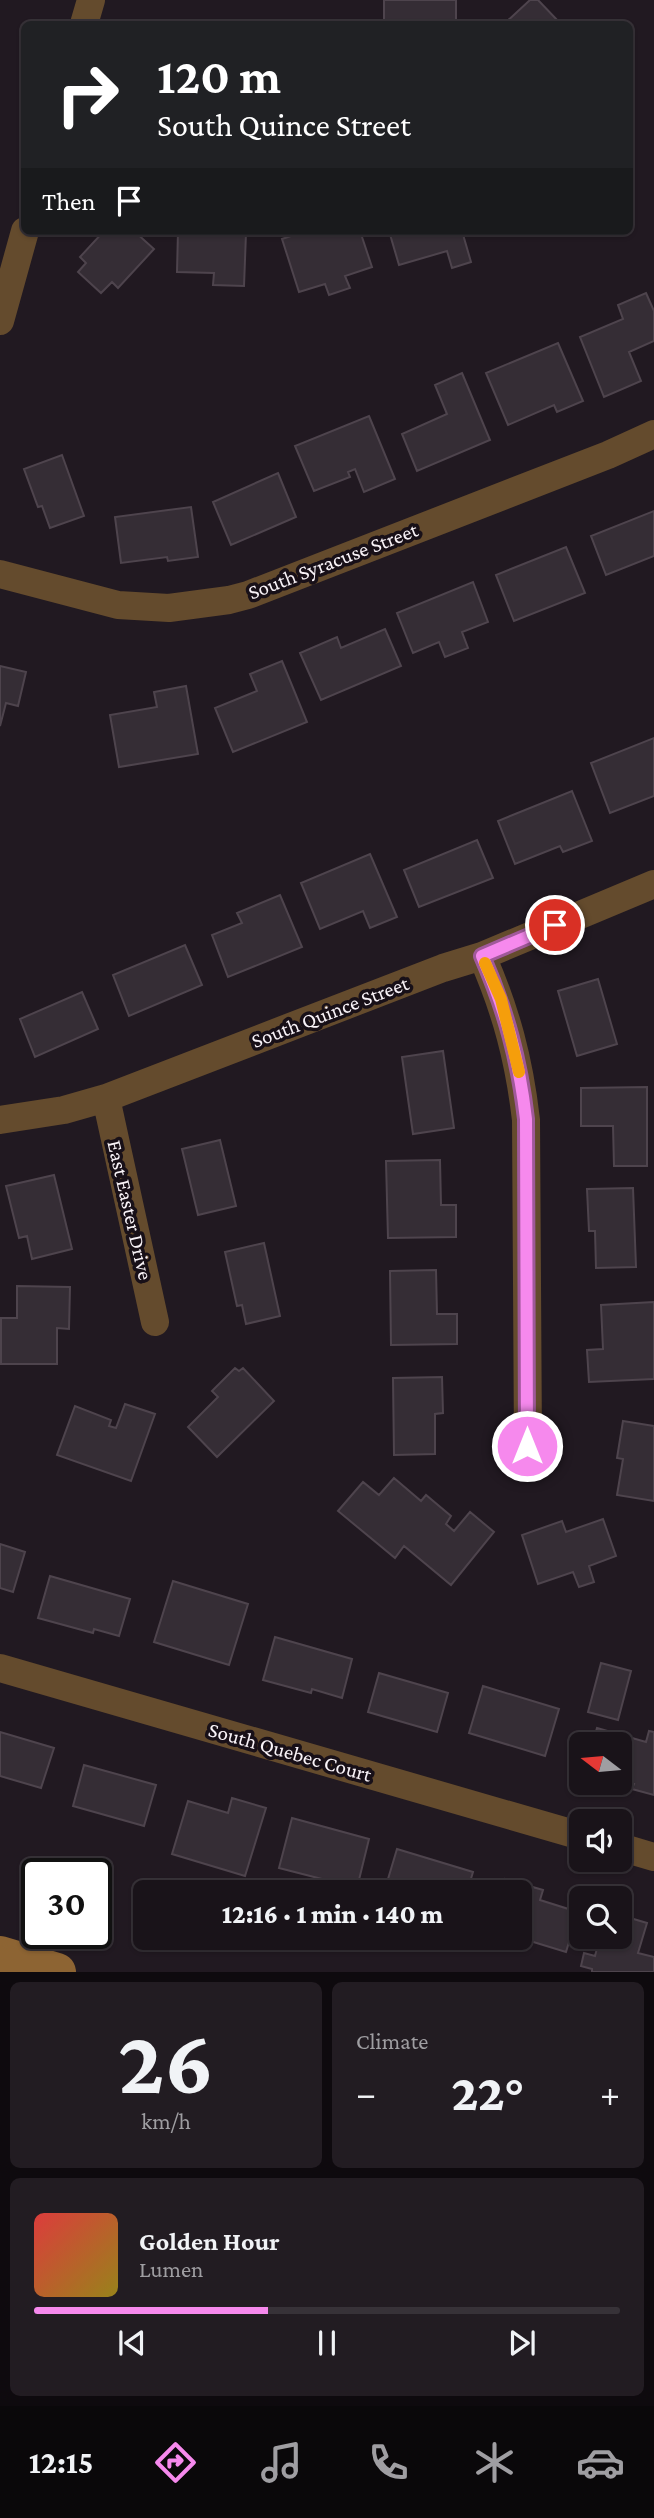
<!DOCTYPE html>
<html lang="en">
<head>
<meta charset="utf-8">
<style>
	:root { --surface:#191319; --page:#221c22; --text:#f1f3f6; --muted:#9f9ea2; --line:#373238; --accent:#f689ed }
	body { margin:0; font-family:"Crimson Pro",serif; background:var(--page); color:var(--text); height:100vh; display:flex; flex-direction:column; font-size:26px; white-space:nowrap }
	* { box-sizing:border-box; margin:0 }
	p { font-size:23px; color:var(--muted) }
	.icon { flex:none; width:38px; height:38px; fill:none; stroke:currentColor; stroke-width:2; stroke-linecap:round; stroke-linejoin:round }
	.map { position:relative; height:1972px; overflow:hidden }
	.side { display:flex; flex-direction:column; gap:10px; padding:10px; background:#0e0a0e; flex:1 }
	.side>* { flex:none }
	.guide { position:absolute; left:21px; top:21px; width:612px; height:214px; border-radius:10px; box-shadow:0 2px 5px #0004,0 0 0 2px var(--line); background:#202124; color:#fff; overflow:hidden }
	.needle { width:46px; rotate:286deg }
	.tools { position:absolute; left:569px; top:1732px; display:grid; gap:14px }
	.tools a { display:grid; place-items:center; width:63px; height:63px; border-radius:10px; background:var(--surface); box-shadow:0 2px 5px #0004,0 0 0 2px var(--line); font-size:35px }
	.speed { position:absolute; left:21px; top:1858px; display:flex; gap:14px; font-size:35px; font-weight:700; text-align:center }
	.speed>* { display:grid; place-content:center; width:91px; height:91px; border-radius:50%; background:var(--surface); box-shadow:0 2px 5px #0004,0 0 0 2px var(--line); line-height:1 }
	.speed .limit { border:4px solid #111; border-radius:10px; background:#fff; color:#111 }
	.pin { position:absolute; display:grid; place-items:center; width:60px; height:60px; color:#fff; margin:-30px; border:4px solid #fff; border-radius:50%; box-shadow:0 2px 7px #0007 }
	.me { position:absolute; width:77px; margin:-38px; rotate:0deg; stroke-linejoin:round; filter:drop-shadow(0 0 5px #0008) }
	.turn { display:flex; align-items:center; gap:24px; height:147px; padding:0 21px; font-size:32px }
	.turn .icon { width:91px; height:91px; stroke-width:2.5 }
	.turn b { display:block; font-size:49px; line-height:60px }
	.then { display:flex; align-items:center; height:66px; padding:0 21px; background:#0003; gap:14px; font-size:26px }
	.big { font-size:52px; font-weight:800; line-height:1.1 }
	.side .widget { flex:1; display:flex; flex-direction:column; justify-content:center; gap:10px; min-width:0; padding:0 24px; border-radius:10px; background:var(--page) }
	.side .dial { align-items:center; gap:0 }
	.dial b { font-size:91px; line-height:1 }
	.song { display:flex; align-items:center; gap:21px }
	.cover { width:84px; height:84px; border-radius:10px; background:linear-gradient(135deg,hsl(0 70% 55%),hsl(50 70% 35%)) }
	.played { height:7px; border-radius:4px; background:linear-gradient(90deg,var(--accent) 40%,var(--line) 40%) }
	.keys { display:flex; justify-content:space-around; direction:ltr }
	.heat { display:flex; justify-content:space-between; align-items:center; font-size:38px; direction:ltr }
	.side .tiles { flex:1; display:grid; gap:10px; grid-template-columns:1fr 1fr }
	.widget:last-child { grid-column:span 2 }
	.trip { position:absolute; left:133px; top:1880px; width:399px; height:70px; border-radius:10px; background:var(--surface); box-shadow:0 2px 5px #0004,0 0 0 2px var(--line); font-weight:800; line-height:70px; text-align:center }
	.tab-bar { display:flex; height:112px; justify-content:space-around; align-items:center; background:#0a080a; color:var(--muted) }
	.tab-bar .icon { width:49px; height:49px }
	.tab-bar .on { color:var(--accent) }
	.tab-bar b { font-size:32px; color:var(--text) }
	.map>svg:first-child { display:block }
	.building { fill:#352d35; stroke:#4e444d; stroke-width:2 }
	.lines { fill:none; stroke-linecap:round; stroke-linejoin:round }
	.street { stroke:#644b2d; stroke-width:28 }
	.secondary { stroke:#8d6433; stroke-width:38 }
	.route-casing { stroke:#a0599a; stroke-width:18 }
	.route { stroke:#f689ed; stroke-width:12 }
	.slow { stroke:#f59e0b; stroke-width:12 }
	.labels { text-anchor:middle; stroke-width:7; stroke-linejoin:round; paint-order:stroke }
	.street-label { font-size:21px; fill:#f9f3f8; stroke:#181018 }
</style>
</head>
<body>
<div class="map">
<svg width="654" height="1972" viewBox="0 0 654 1972">
	<rect width="100%" height="100%" fill="#211921"/>
	<path class="building" d="M 384,0 L 456,0 L 456,21 L 442,21 L 442,24 L 384,24 Z
		M 530,0 L 538,0 L 561,24 L 504,24 Z
		M 104,231 L 134,231 L 154,249 L 118,288 L 112,282 L 101,293 L 78,272 L 86,263 L 80,257 Z
		M 178,231 L 246,233 L 244,286 L 213,285 L 214,273 L 177,272 Z
		M 306,231 L 360,231 L 372,267 L 345,276 L 350,288 L 329,295 L 325,284 L 299,292 L 282,239 Z
		M 389,231 L 462,231 L 471,262 L 452,268 L 447,251 L 399,265 Z
		M 646,293 L 654,311 L 654,341 L 629,352 L 641,381 L 604,397 L 580,337 L 623,319 L 618,305 Z
		M 558,343 L 583,401 L 557,412 L 554,405 L 508,425 L 486,373 Z
		M 462,373 L 490,440 L 417,471 L 402,434 L 447,414 L 435,385 Z
		M 369,416 L 395,479 L 364,492 L 355,469 L 348,472 L 350,477 L 314,491 L 295,446 Z
		M 62,455 L 84,516 L 50,528 L 42,506 L 38,507 L 24,469 Z
		M 278,473 L 296,517 L 231,545 L 213,502 Z
		M 191,507 L 198,557 L 168,561 L 167,557 L 121,563 L 115,517 Z
		M 654,511 L 654,556 L 606,575 L 591,536 Z
		M 566,547 L 585,593 L 514,621 L 496,575 Z
		M 473,582 L 488,622 L 462,632 L 468,648 L 445,657 L 439,642 L 413,653 L 397,613 Z
		M 385,629 L 401,666 L 321,700 L 300,653 L 337,637 L 341,648 Z
		M 282,661 L 307,722 L 233,752 L 215,708 L 257,691 L 250,674 Z
		M 0,666 L 26,672 L 18,706 L 6,703 L 0,726 Z
		M 186,686 L 198,754 L 119,767 L 110,715 L 157,707 L 154,692 Z
		M 654,738 L 654,796 L 610,813 L 591,763 Z
		M 572,791 L 592,841 L 563,852 L 560,846 L 515,864 L 498,821 Z
		M 477,840 L 493,878 L 419,907 L 404,870 Z
		M 370,854 L 397,917 L 370,928 L 363,911 L 320,929 L 301,883 Z
		M 280,895 L 302,947 L 228,977 L 212,935 L 242,923 L 237,913 Z
		M 185,945 L 202,985 L 129,1016 L 113,975 Z
		M 598,979 L 617,1044 L 577,1056 L 558,991 Z
		M 82,992 L 98,1029 L 35,1057 L 20,1019 Z
		M 443,1051 L 454,1128 L 413,1134 L 402,1057 Z
		M 647,1087 L 647,1166 L 614,1166 L 613,1126 L 581,1126 L 581,1088 Z
		M 220,1140 L 236,1206 L 198,1215 L 182,1149 Z
		M 440,1160 L 441,1205 L 456,1205 L 456,1237 L 388,1238 L 386,1161 Z
		M 54,1175 L 72,1249 L 32,1259 L 27,1236 L 19,1238 L 6,1186 Z
		M 633,1188 L 636,1267 L 596,1268 L 595,1231 L 589,1231 L 587,1189 Z
		M 264,1243 L 280,1316 L 246,1324 L 242,1305 L 237,1306 L 225,1252 Z
		M 436,1270 L 437,1314 L 457,1314 L 457,1344 L 391,1345 L 390,1271 Z
		M 17,1286 L 70,1287 L 69,1329 L 57,1328 L 57,1364 L 1,1364 L 1,1318 L 17,1318 Z
		M 654,1302 L 654,1379 L 589,1382 L 587,1350 L 603,1349 L 601,1305 Z
		M 235,1368 L 239,1371 L 243,1368 L 274,1401 L 217,1457 L 188,1427 L 218,1397 L 212,1391 Z
		M 442,1377 L 443,1413 L 435,1414 L 435,1454 L 394,1455 L 393,1378 Z
		M 125,1404 L 155,1414 L 131,1481 L 57,1455 L 75,1406 L 111,1420 L 109,1426 L 116,1428 Z
		M 623,1421 L 654,1426 L 654,1501 L 617,1495 L 623,1459 L 617,1458 Z
		M 394,1478 L 421,1501 L 426,1495 L 451,1516 L 446,1524 L 454,1531 L 470,1512 L 494,1532 L 451,1585 L 404,1546 L 395,1558 L 338,1511 L 363,1482 L 379,1495 Z
		M 603,1519 L 616,1556 L 589,1566 L 594,1582 L 579,1587 L 573,1572 L 538,1584 L 522,1535 L 562,1521 L 566,1532 Z
		M 0,1544 L 25,1552 L 13,1592 L 0,1588 Z
		M 50,1576 L 130,1599 L 119,1636 L 94,1629 L 93,1633 L 38,1618 Z
		M 173,1581 L 248,1604 L 229,1665 L 154,1642 Z
		M 275,1637 L 352,1659 L 342,1698 L 312,1689 L 311,1693 L 263,1680 Z
		M 601,1663 L 631,1671 L 618,1720 L 588,1712 Z
		M 379,1673 L 448,1693 L 437,1732 L 368,1712 Z
		M 483,1686 L 559,1709 L 545,1756 L 469,1733 Z
		M 597,1728 L 646,1742 L 649,1731 L 654,1732 L 654,1795 L 632,1789 L 634,1784 L 620,1780 L 620,1745 L 592,1745 Z
		M 0,1732 L 54,1748 L 41,1788 L 0,1776 Z
		M 84,1765 L 156,1785 L 144,1826 L 73,1806 Z
		M 232,1798 L 266,1808 L 245,1876 L 172,1854 L 188,1801 L 228,1813 Z
		M 292,1818 L 369,1839 L 357,1888 L 279,1868 Z
		M 397,1849 L 473,1872 L 467,1892 L 396,1892 L 385,1889 Z
		M 505,1879 L 543,1890 L 540,1900 L 578,1912 L 566,1952 L 517,1937 L 520,1937 L 520,1892 L 501,1892 Z
		M 620,1915 L 647,1923 L 638,1953 L 654,1957 L 654,1972 L 592,1972 L 592,1969 L 581,1966 L 584,1953 L 595,1956 L 600,1937 L 620,1937 Z"/>
	<g class="lines">
		<path class="street" d="M 84,24 L 91,0
			M 0,321 L 25,231
			M 0,574 L 118,605 L 169,608 L 229,600 L 248,595 L 608,455 L 654,434
			M 482,956 C 506,1011 519,1059 526,1120 L 528,1446
			M 106,1098 L 155,1322
			M 0,1120 L 64,1110 L 106,1098 L 443,968 L 482,956 L 654,884
			M 0,1668 L 581,1836
			M 620,1847 L 654,1857"/>
		<path class="secondary" d="M 0,1955 L 57,1972"/>
	</g>
	<g class="lines">
		<g class="route-casing">
			<path id="route" d="M 527,1446 L 526,1119 C 519,1059 506,1011 482,956 L 555,925"/>
		</g>
		<use href="#route" class="route"/>
		<path class="slow" d="M 485,963 L 501,999 L 519,1072"/>
	</g>
	<g class="labels">
		<g class="street-label">
			<text transform="translate(333 561) rotate(-21)" y="7">South Syracuse Street</text>
			<text transform="translate(330 1012) rotate(-21)" y="7">South Quince Street</text>
			<text transform="translate(130 1210) rotate(77)" y="7">East Easter Drive</text>
			<text transform="translate(290 1752) rotate(16)" y="7">South Quebec Court</text>
		</g>
	</g>
</svg>
<div class="tools">
<a><svg class="needle" viewBox="-14 -14 28 28"><path d="M0-13l5 13h-10z" fill="#e53935"/><path d="M0 13l5-13h-10z" fill="#9f9ea2"/></svg></a>
<a><svg class="icon" aria-label="sound" viewBox="0 0 24 24"><path d="M4 9h4l5-4v14l-5-4H4zM17 9q2 3 0 6"/></svg></a>
<a><svg class="icon" aria-label="search" viewBox="0 0 24 24"><circle cx="10" cy="10" r="6"/><path d="M15 15l6 6"/></svg></a>
</div>
<div class="speed"><div class="limit">30</div></div>
<div class="pin" style="left:555px;top:925px;background:#d93025"><svg class="icon" aria-label="arrive" viewBox="0 0 24 24"><path d="M6 21V4h12l-3 4 3 4H6"/></svg></div>
<svg class="me" style="left:527px;top:1446px" viewBox="-20 -20 40 40"><circle r="17" fill="#f689ed" stroke="#fff" stroke-width="3"/><path d="M0-11L8 9 0 5-8 9z" fill="#fff"/></svg>
<div class="trip">12:16 · 1 min · 140 m</div>
<div class="guide">
<div class="turn"><svg class="icon" aria-label="right" viewBox="0 0 24 24"><path d="M7 20v-9h11M14 6l5 5-5 5"/></svg><div><b>120 m</b>South Quince Street</div></div>
<div class="then">Then<svg class="icon" aria-label="arrive" viewBox="0 0 24 24"><path d="M6 21V4h12l-3 4 3 4H6"/></svg></div>
</div>
</div>
<section class="side">
<div class="tiles">
<div class="widget dial"><b>26</b><p>km/h</p></div>
<div class="widget"><p>Climate</p>
<div class="heat"><a>−</a><b class="big">22°</b><a>+</a></div>
</div>
<div class="widget">
<div class="song"><i class="cover"></i><div><b>Golden Hour</b><p>Lumen</p></div></div>
<div class="played"></div>
<div class="keys"><svg class="icon" aria-label="previous" viewBox="0 0 24 24"><path d="M18 5L8 12l10 7zM5 5v14"/></svg><svg class="icon" aria-label="pause" viewBox="0 0 24 24"><path d="M8 5v14M16 5v14"/></svg><svg class="icon" aria-label="next" viewBox="0 0 24 24"><path d="M6 5l10 7-10 7zM19 5v14"/></svg></div>
</div>
</div>
</section>
<nav class="tab-bar">
<b>12:15</b>
<svg class="icon on" aria-label="directions" viewBox="0 0 24 24"><path d="M12 3l9 9-9 9-9-9zM9 14v-3h6M13 9l2 2-2 2"/></svg>
<svg class="icon" aria-label="music" viewBox="0 0 24 24"><path d="M9 18V5l10-2v13"/><circle cx="6" cy="18" r="3"/><circle cx="16" cy="16" r="3"/></svg>
<svg class="icon" aria-label="phone" viewBox="0 0 24 24"><path d="M5 4h4l2 5-3 2q2 4 5 5l2-3 5 2v4C11 20 4 13 5 4z"/></svg>
<svg class="icon" aria-label="climate" viewBox="0 0 24 24"><path d="M12 3v18M4 7l16 10M4 17L20 7"/></svg>
<svg class="icon" aria-label="car" viewBox="0 0 24 24"><path d="M5 17H2v-5l4-1 3-4h7l3 4 3 1v5h-3M9 17h6M6 11h13"/><circle cx="7" cy="17" r="2"/><circle cx="17" cy="17" r="2"/></svg>
</nav>
</body>
</html>
